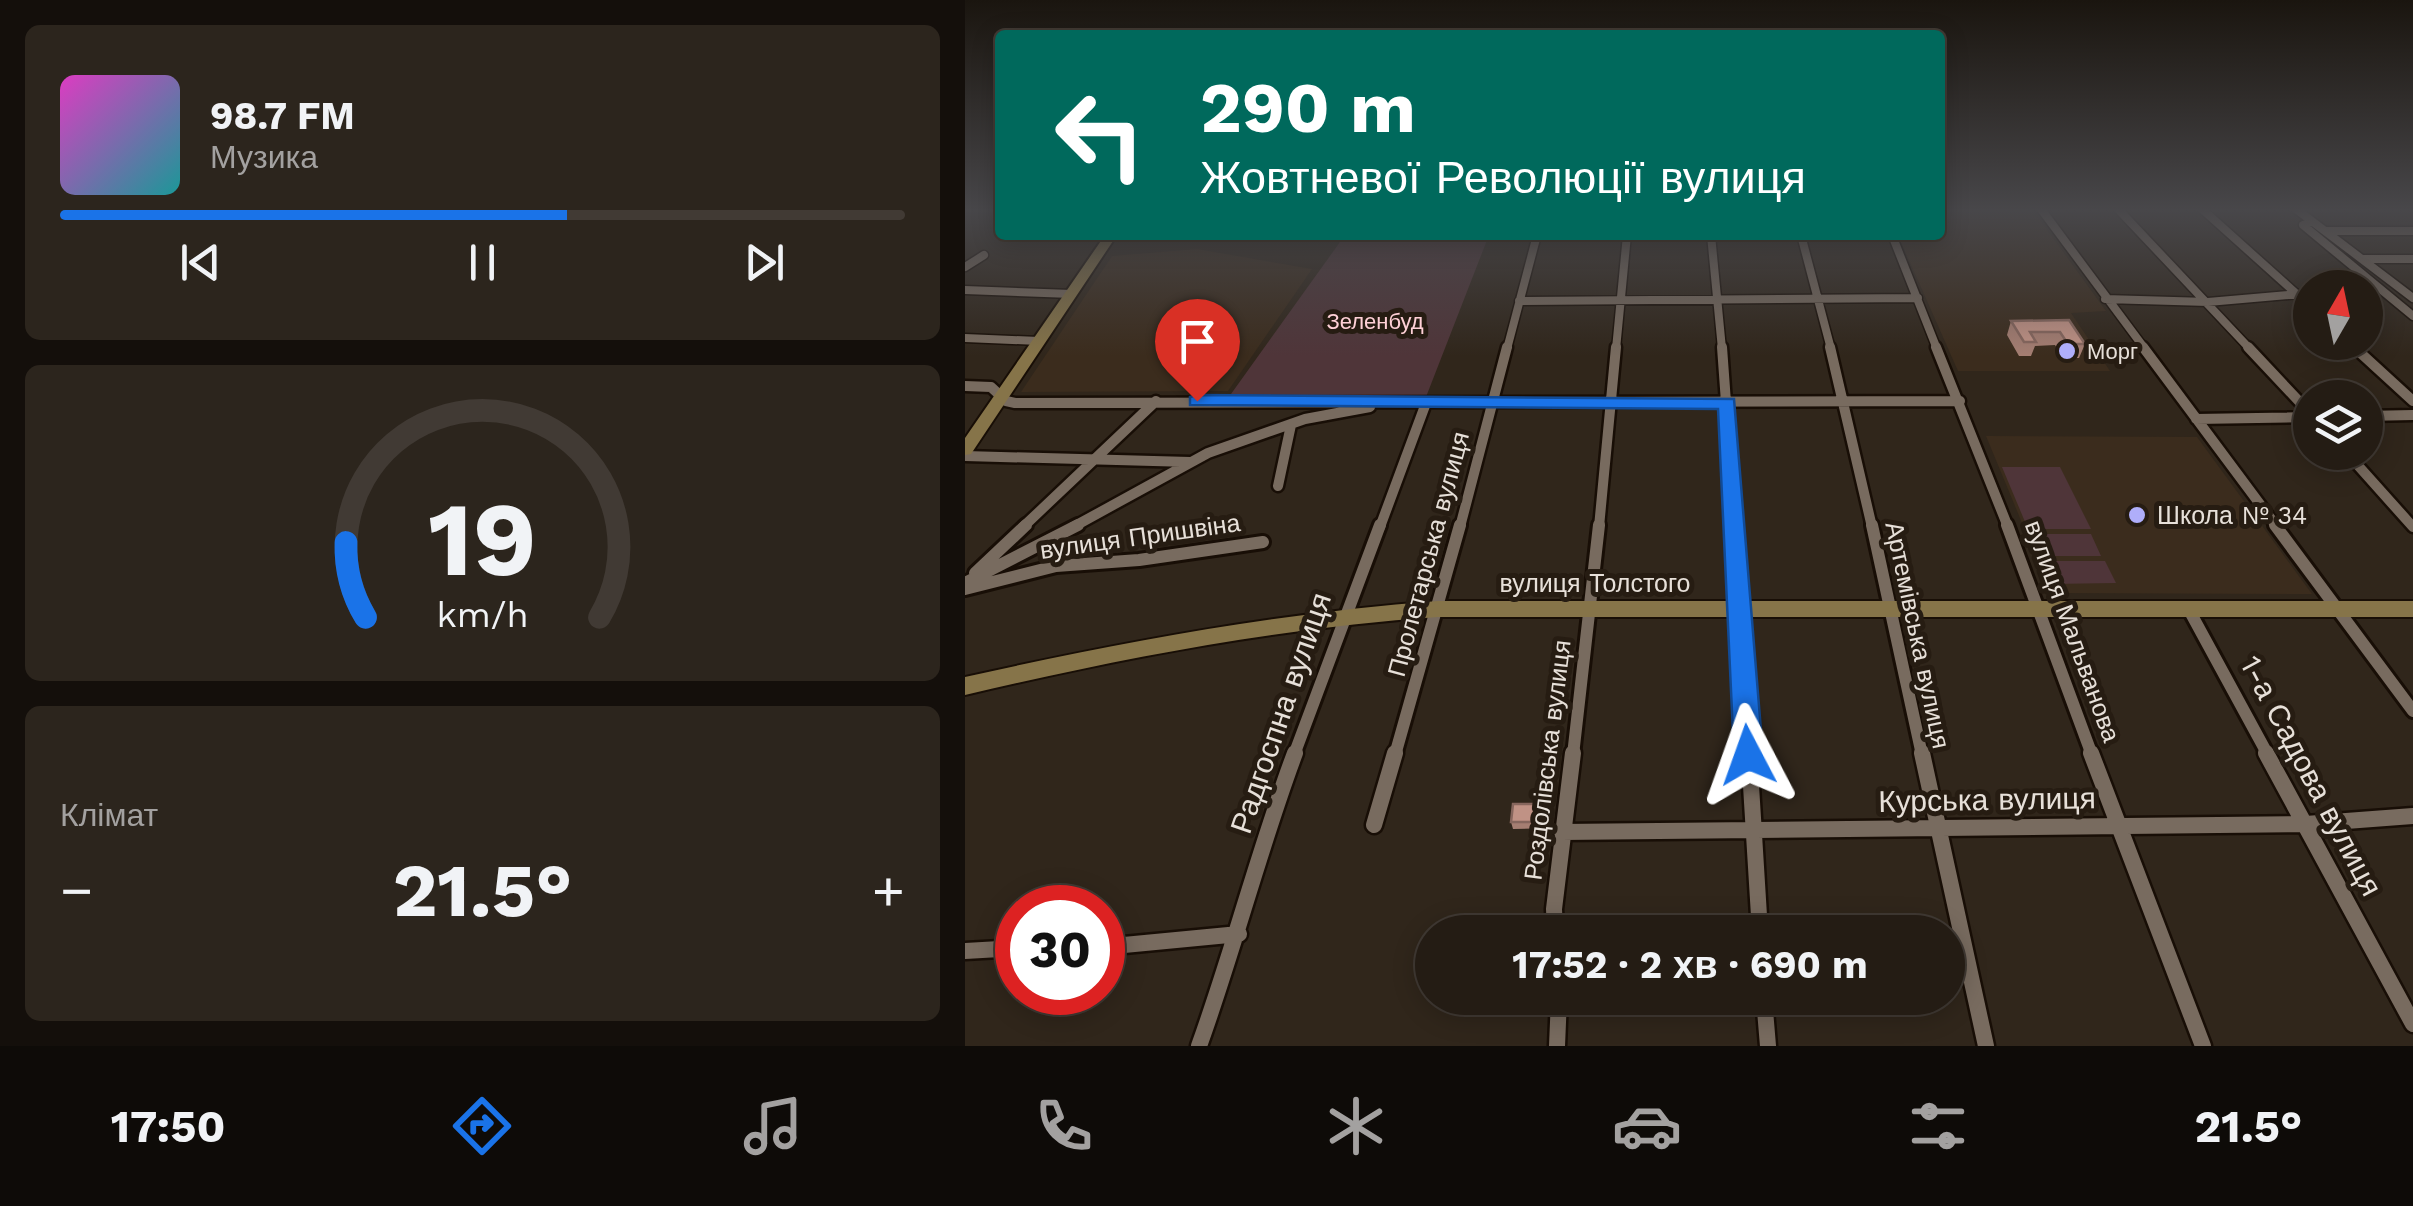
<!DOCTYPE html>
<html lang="uk">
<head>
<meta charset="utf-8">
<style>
	:root { --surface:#241c14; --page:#2c251d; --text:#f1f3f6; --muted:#a3a1a0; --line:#413a34; --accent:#1a73e8 }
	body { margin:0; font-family:"Work Sans",sans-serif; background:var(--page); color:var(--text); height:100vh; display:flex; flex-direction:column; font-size:38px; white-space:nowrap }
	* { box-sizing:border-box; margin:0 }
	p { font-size:32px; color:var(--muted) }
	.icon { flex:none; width:55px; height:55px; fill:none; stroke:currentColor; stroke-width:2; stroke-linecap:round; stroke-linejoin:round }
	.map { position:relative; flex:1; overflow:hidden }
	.side { display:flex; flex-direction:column; gap:25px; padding:25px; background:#140f0b; width:965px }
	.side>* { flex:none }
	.guide { position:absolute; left:30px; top:30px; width:950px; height:210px; border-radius:10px; box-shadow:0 5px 25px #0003,0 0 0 2px var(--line); background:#00695c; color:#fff; overflow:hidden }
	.needle { width:65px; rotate:9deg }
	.tools { position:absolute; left:1328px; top:270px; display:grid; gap:20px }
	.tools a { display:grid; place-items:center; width:90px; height:90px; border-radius:50%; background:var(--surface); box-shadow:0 5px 25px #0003,0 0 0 2px var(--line); font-size:50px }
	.speed { position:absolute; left:30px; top:885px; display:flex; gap:20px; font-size:50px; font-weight:700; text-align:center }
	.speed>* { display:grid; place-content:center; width:130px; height:130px; border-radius:50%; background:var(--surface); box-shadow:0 5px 25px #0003,0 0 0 2px var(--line); line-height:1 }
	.speed .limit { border:15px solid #d22; background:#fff; color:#111 }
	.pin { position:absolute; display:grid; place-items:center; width:85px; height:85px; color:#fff; margin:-102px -42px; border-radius:50% 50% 50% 0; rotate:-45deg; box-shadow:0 0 10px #0007 }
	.pin .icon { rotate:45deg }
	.me { position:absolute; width:110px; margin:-55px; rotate:356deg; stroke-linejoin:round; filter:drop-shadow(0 0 8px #0008) }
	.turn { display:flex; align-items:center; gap:35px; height:210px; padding:0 40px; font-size:45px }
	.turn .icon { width:130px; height:130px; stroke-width:2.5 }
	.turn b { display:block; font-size:70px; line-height:85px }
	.big { font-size:75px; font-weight:700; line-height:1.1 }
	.side .tile { flex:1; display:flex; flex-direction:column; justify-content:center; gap:15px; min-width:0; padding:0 35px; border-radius:15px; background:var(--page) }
	.side .dial { align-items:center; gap:0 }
	.dial svg { height:260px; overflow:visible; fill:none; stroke:var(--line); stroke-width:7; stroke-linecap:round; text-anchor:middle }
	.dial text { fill:var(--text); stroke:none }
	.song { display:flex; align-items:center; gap:30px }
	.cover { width:120px; height:120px; border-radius:15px; background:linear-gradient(135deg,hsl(310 70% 55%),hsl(180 70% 35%)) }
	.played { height:10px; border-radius:5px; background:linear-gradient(90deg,var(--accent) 60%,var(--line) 60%) }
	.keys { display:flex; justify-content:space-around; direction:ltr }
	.heat { display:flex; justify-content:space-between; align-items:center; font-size:55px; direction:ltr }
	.trip { position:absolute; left:450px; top:915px; width:550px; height:100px; border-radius:50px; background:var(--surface); box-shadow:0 5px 25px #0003,0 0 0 2px var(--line); font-weight:700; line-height:100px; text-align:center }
	.tab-bar { display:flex; height:160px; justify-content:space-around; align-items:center; background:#0e0b08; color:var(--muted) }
	.tab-bar .icon { width:70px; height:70px }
	.tab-bar .current { color:var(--accent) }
	.tab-bar b { font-size:45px; color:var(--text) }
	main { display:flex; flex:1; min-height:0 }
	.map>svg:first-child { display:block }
	.built { fill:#3b2c1d }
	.green { fill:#4f3539 }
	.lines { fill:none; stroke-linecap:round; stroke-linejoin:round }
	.street-far3-casing { stroke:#180e06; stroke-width:11 }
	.street-far2-casing { stroke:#180e06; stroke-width:15 }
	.street-far1-casing { stroke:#180e06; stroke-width:18 }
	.street-casing { stroke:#180e06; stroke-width:21 }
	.secondary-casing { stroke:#180e06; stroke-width:4 }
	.street-far3 { stroke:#786b5f; stroke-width:8 }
	.street-far2 { stroke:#786b5f; stroke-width:10 }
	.street-far1 { stroke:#786b5f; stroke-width:12 }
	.street { stroke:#786b5f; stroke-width:16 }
	.secondary { fill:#867449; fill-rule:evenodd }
	.wall { fill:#a57e72 }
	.building { fill:#c09285; stroke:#86665d; stroke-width:2.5 }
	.route { fill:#1a73e8; stroke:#114b97; stroke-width:2.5 }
	.poi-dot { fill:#afaefa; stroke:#261c12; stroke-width:4 }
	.labels { text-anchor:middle; stroke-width:10; stroke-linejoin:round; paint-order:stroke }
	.far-park-label { font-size:22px; fill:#fed0d6; stroke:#261c12 }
	.far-poi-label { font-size:22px; fill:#e7e0d9; stroke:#261c12; text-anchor:start }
	.poi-label { font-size:25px; fill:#e7e0d9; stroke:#261c12; text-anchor:start }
	.street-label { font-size:25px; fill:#e7e0d9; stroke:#261c12 }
	.near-street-label { font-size:30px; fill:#e7e0d9; stroke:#261c12 }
</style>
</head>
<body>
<main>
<section class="side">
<div class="tile">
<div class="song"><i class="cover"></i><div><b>98.7 FM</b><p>Музика</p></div></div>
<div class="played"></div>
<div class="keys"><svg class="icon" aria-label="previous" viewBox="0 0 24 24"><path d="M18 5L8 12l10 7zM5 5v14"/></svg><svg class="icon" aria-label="pause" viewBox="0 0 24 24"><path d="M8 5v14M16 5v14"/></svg><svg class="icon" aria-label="next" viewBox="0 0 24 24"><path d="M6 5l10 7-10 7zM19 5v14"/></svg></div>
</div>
<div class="tile dial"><svg viewBox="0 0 100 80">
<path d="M14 69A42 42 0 1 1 86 69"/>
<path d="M14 69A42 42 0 0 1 8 46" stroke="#1a73e8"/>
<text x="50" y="56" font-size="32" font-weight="700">19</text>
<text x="50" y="72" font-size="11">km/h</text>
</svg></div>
<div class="tile"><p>Клімат</p>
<div class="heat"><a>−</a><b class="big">21.5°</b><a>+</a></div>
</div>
</section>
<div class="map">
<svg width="1448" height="1046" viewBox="0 0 1448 1046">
	<rect width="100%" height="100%" fill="#30261b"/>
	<path class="built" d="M 975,209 L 1067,209 L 1141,311 L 1106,313 L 1145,371 L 993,371 L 933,235 L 975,235 Z
		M 232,249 L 347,269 L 263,391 L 56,392 L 147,256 Z
		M 1021,436 L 1232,437 L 1347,594 L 1086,593 Z"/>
	<path class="green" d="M 380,235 L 524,235 L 461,397 L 266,394 Z
		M 1037,467 L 1095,467 L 1126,529 L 1063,529 Z
		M 1065,534 L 1126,534 L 1136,556 L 1074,556 Z
		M 1077,561 L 1140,561 L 1151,583 L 1086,584 Z"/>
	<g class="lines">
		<g class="street-far3-casing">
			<path id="street-far3" d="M 1076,209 L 1180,349
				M 1153,209 L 1285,349
				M 1237,209 L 1345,306
				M 1331,209 L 1448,298
				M 1347,222 L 1338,225 L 1448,316
				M 1362,231 L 1448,231
				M 746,235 L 757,349
				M 836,235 L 866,349
				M 927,235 L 972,349
				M 1398,259 L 1448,259
				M 0,267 L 19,255
				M 0,290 L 107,294
				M 1140,299 L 1243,302 L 1345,293
				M 554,301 L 953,298
				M 0,338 L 74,341
				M 1384,342 L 1392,349
				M 542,349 L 572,235
				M 651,349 L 662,235"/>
		</g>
		<g class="street-far2-casing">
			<path id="street-far2" d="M 757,347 L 770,527
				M 865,347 L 907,527
				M 971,347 L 1043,527
				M 1178,347 L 1312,527
				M 1283,347 L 1345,413
				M 1389,347 L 1448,401
				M 0,386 L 26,387 L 41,401 L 50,403 L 995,401
				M 1400,416 L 1448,415
				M 1231,419 L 1345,417
				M 1381,452 L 1448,527
				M 0,456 L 225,462
				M 313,486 L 326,425
				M 58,527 L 191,401
				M 108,527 L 243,453 L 340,419 L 405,407
				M 415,527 L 461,403
				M 495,527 L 542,347
				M 634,527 L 651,347"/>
		</g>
		<g class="street-far1-casing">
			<path id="street-far1" d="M 770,525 L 784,755
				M 907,525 L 957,755
				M 1042,525 L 1127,755
				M 1310,525 L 1448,711
				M 10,573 L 61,525
				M 0,583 L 113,525
				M 0,589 L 91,566 L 174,560 L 298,542
				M 1223,608 L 1303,755
				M 329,755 L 415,525
				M 430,755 L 495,525
				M 608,755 L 634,525"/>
		</g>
		<g class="street-casing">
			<path id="street" d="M 784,753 L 795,932
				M 957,753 L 1021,1046
				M 1126,753 L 1238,1046
				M 1301,753 L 1448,1024
				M 409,825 L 430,753
				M 597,832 L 1341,824 L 1448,816
				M 590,932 L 589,909 L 608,753
				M 138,947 L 274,934
				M 0,951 L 52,948
				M 799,998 L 803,1046
				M 234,1046 C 269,949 294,849 330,753
				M 592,1046 L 594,998"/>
		</g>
		<g class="secondary-casing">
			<path id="secondary" d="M 140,235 L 152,235 L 6,454 L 0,455 L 0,438 Z
				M 473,601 L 1448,601 L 1448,617 L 473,617 C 313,628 156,658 0,695 L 0,677 C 157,642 313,613 473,601 Z"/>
		</g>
		<use href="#street-far3" class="street-far3"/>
		<use href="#street-far2" class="street-far2"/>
		<use href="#street-far1" class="street-far1"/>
		<use href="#street" class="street"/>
		<use href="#secondary" class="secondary"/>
	</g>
	<path class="wall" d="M 1104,320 L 1120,344 L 1114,358 L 1098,358 L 1090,345 L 1070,346 L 1066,356 L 1054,356 L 1042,335 L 1046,321 Z
		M 584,810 L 584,828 L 548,829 L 546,822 Z"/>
	<path class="building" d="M 1104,320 L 1120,344 L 1103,344 L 1095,332 L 1065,332 L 1071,342 L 1059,342 L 1046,321 Z
		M 548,804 L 583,804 L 582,822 L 546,822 Z"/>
	<linearGradient id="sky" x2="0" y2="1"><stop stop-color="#1a150f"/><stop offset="0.59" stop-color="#48474a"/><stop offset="1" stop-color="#48474a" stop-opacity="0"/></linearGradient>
	<rect width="1448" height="356" fill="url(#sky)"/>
	<path class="route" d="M 232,395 L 769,399 L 798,755 L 794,765 L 783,769 L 773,765 L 769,755 L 753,409 L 225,405 L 225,397 Z"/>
	<g class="poi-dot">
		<circle cx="1102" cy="351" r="10"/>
		<circle cx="1172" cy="515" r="10"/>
	</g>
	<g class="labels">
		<g class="far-park-label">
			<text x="410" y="329">Зеленбуд</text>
		</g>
		<g class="far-poi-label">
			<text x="1122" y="359">Морг</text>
		</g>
		<g class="poi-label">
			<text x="1192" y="524">Школа № 34</text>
		</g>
		<g class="street-label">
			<text transform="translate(175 536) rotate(-8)" y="9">вулиця Пришвіна</text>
			<text transform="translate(463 554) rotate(-75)" y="9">Пролетарська вулиця</text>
			<text x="630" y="592">вулиця Толстого</text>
			<text transform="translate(1108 631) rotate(70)" y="9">вулиця Мальванова</text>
			<text transform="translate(953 635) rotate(78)" y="9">Артемівська вулиця</text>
			<text transform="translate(582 760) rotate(-83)" y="9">Роздолівська вулиця</text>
		</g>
		<g class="near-street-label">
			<text transform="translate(316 713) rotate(-71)" y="10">Радгоспна вулиця</text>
			<text transform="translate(1346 776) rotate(62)" y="10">1-а Садова вулиця</text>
			<text transform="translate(1022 800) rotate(-1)" y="10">Курська вулиця</text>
		</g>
	</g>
</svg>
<div class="tools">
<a><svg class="needle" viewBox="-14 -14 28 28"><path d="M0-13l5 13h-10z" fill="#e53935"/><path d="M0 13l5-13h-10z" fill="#a3a1a0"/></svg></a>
<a><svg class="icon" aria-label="layers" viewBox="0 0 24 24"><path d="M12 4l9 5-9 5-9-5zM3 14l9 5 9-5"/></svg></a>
</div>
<div class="speed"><div class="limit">30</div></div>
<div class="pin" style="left:232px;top:401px;background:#d93025"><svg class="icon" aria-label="arrive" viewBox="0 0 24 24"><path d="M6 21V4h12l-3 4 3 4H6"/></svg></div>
<svg class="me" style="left:783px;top:755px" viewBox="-20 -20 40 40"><path d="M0-17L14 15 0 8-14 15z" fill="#1a73e8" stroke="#fff" stroke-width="4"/></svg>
<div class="trip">17:52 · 2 хв · 690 m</div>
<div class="guide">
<div class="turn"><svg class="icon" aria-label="left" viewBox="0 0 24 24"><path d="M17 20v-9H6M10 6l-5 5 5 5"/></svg><div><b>290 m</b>Жовтневої Революції вулиця</div></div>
</div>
</div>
</main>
<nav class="tab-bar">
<b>17:50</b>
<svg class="icon current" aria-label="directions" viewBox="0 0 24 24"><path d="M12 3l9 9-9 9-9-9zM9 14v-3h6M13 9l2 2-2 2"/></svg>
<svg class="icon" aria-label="music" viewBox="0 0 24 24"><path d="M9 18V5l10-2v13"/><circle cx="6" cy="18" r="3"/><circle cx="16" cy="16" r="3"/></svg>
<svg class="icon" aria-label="phone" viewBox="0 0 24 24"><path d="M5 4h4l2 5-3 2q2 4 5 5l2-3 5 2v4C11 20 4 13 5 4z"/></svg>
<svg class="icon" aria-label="climate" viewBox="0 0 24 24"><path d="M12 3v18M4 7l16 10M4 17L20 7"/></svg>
<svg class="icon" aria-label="car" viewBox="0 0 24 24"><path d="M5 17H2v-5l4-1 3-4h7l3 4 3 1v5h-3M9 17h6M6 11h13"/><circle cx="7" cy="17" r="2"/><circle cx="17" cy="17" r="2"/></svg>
<svg class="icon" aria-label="filters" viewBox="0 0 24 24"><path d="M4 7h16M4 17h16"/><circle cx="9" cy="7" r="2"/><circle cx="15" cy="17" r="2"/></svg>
<b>21.5°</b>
</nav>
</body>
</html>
